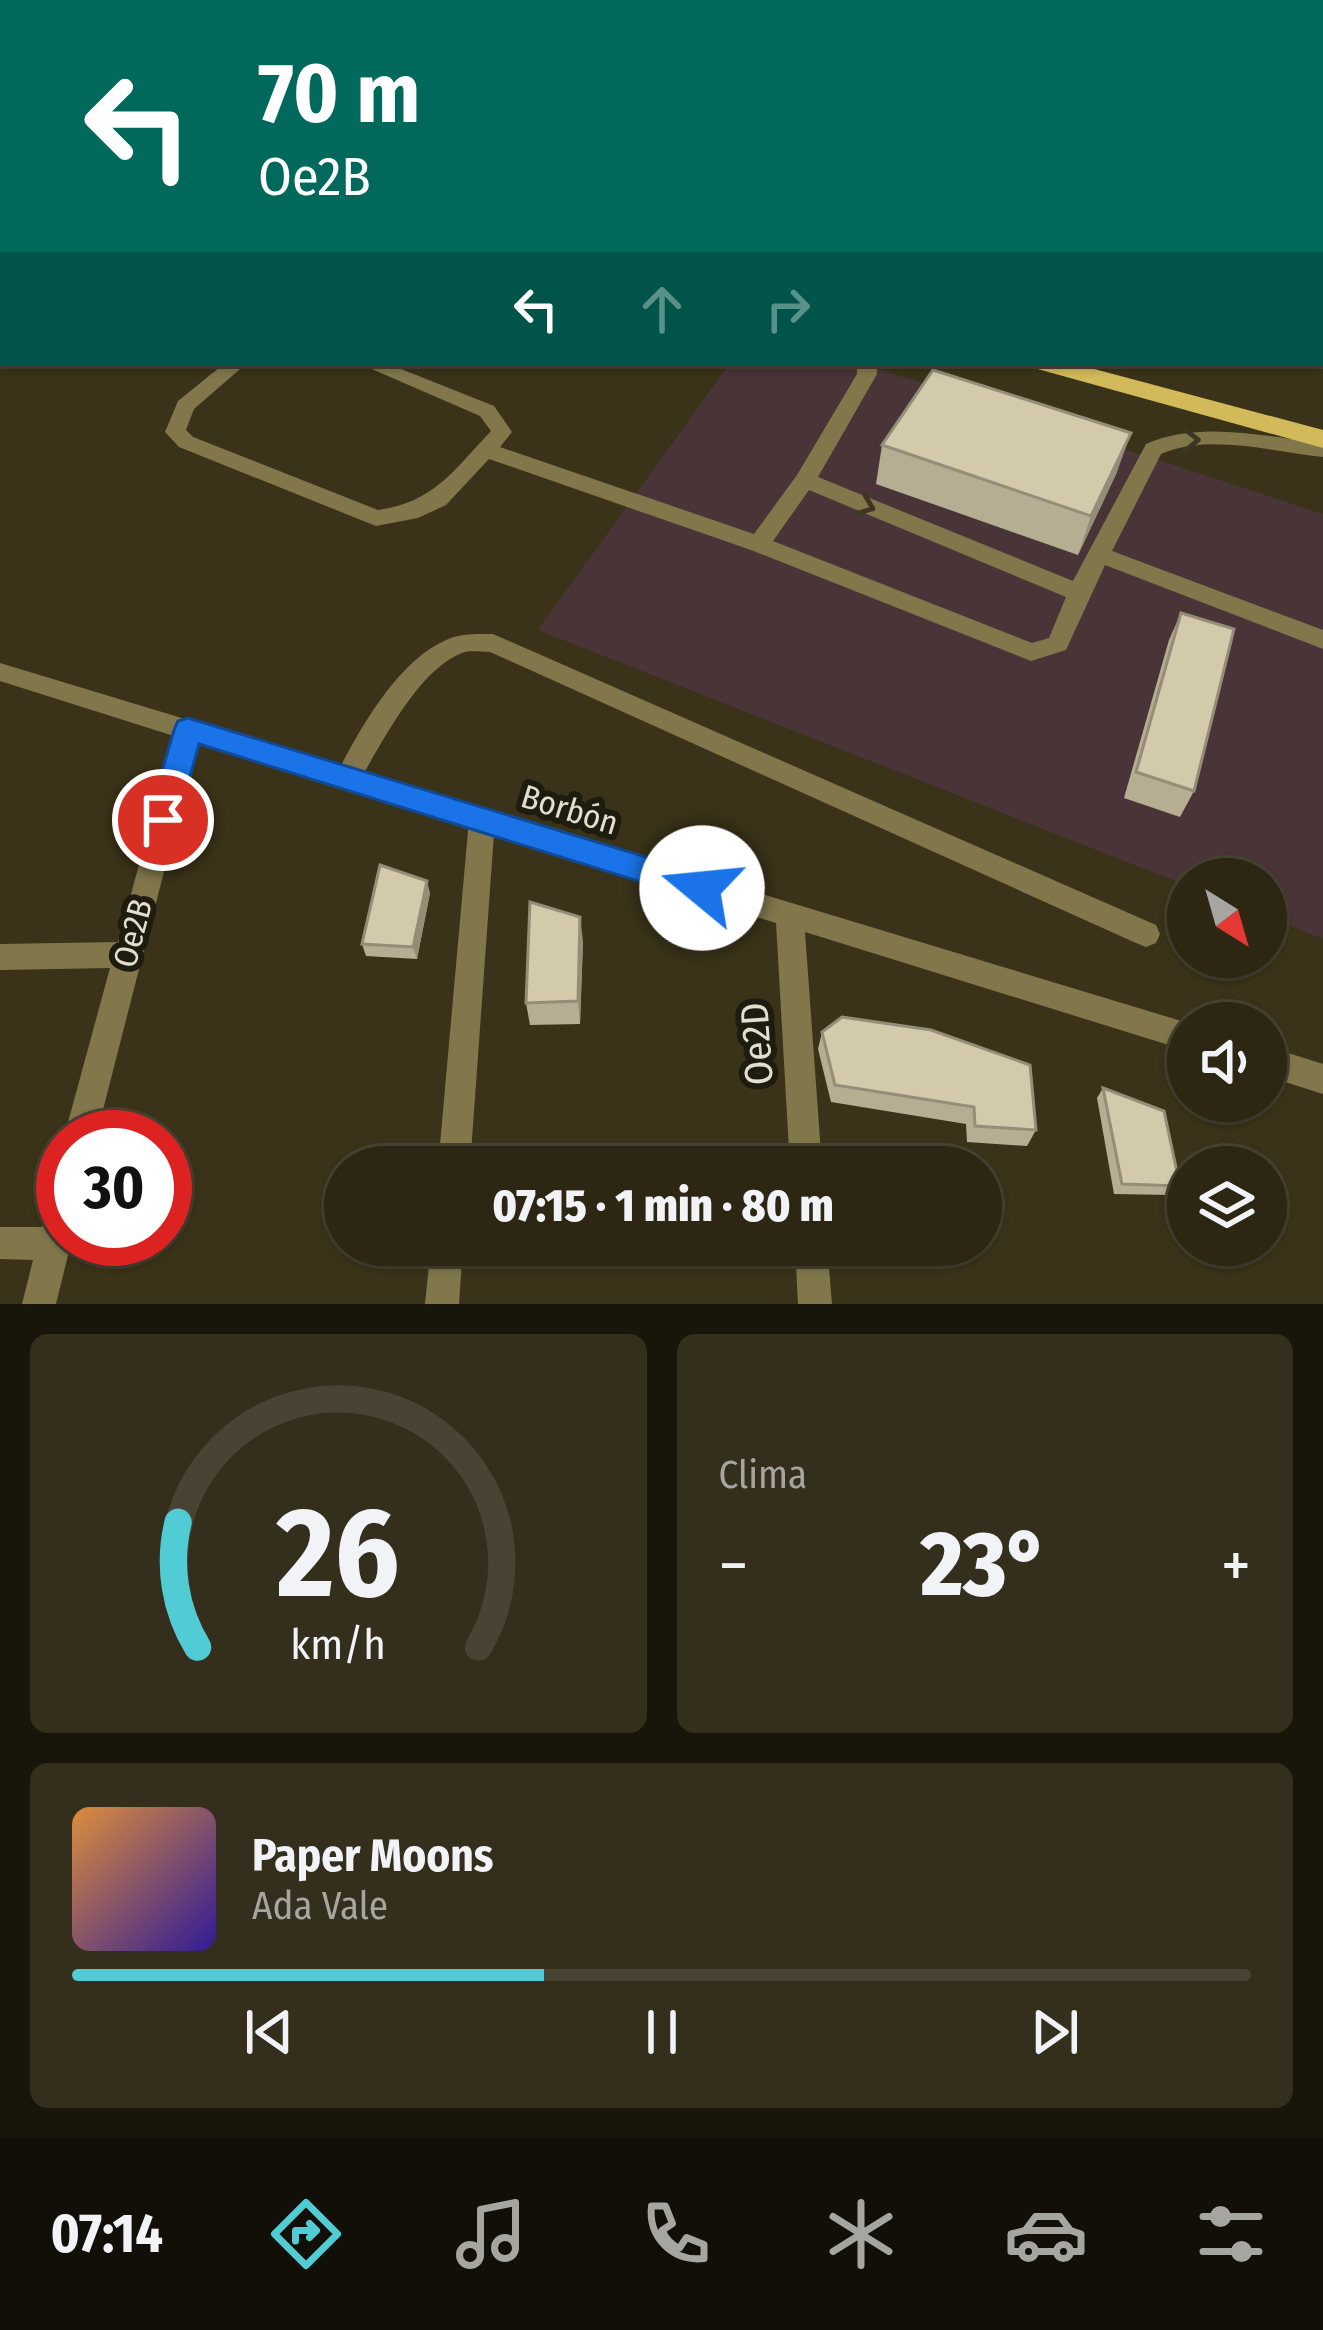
<!DOCTYPE html>
<html lang="es">
<head>
<meta charset="utf-8">
<style>
	:root { --surface:#2c2613; --page:#342e1c; --text:#f1f3f6; --muted:#a6a5a0; --line:#484333; --accent:#51ccd4 }
	body { margin:0; font-family:"Fira Sans Condensed",sans-serif; background:var(--page); color:var(--text); height:100vh; display:flex; flex-direction:column; font-size:45px; white-space:nowrap }
	* { box-sizing:border-box; margin:0 }
	p { font-size:39px; color:var(--muted) }
	.icon { flex:none; width:66px; height:66px; fill:none; stroke:currentColor; stroke-width:2; stroke-linecap:round; stroke-linejoin:round }
	.map { position:relative; height:1304px; overflow:hidden }
	.details { display:flex; flex-direction:column; gap:30px; padding:30px; background:#18150a; flex:1 }
	.details>* { flex:none }
	.guide { position:absolute; left:0px; top:0px; width:1323px; height:366px; box-shadow:0 3px 9px #0004,0 0 0 3px var(--line); background:#00695c; color:#fff; overflow:hidden }
	.needle { width:78px; rotate:143deg }
	.tools { position:absolute; left:1167px; top:858px; display:grid; gap:24px }
	.tools a { display:grid; place-items:center; width:120px; height:120px; border-radius:50%; background:var(--surface); box-shadow:0 3px 9px #0004,0 0 0 3px var(--line); font-size:60px }
	.speed { position:absolute; left:36px; top:1110px; display:flex; gap:24px; font-size:60px; font-weight:700; text-align:center }
	.speed>* { display:grid; place-content:center; width:156px; height:156px; border-radius:50%; background:var(--surface); box-shadow:0 3px 9px #0004,0 0 0 3px var(--line); line-height:1 }
	.speed .limit { border:18px solid #d22; background:#fff; color:#111 }
	.pin { position:absolute; display:grid; place-items:center; width:102px; height:102px; color:#fff; margin:-51px; border:6px solid #fff; border-radius:50%; box-shadow:0 3px 12px #0007 }
	.me { position:absolute; width:132px; margin:-66px; rotate:287deg; stroke-linejoin:round; filter:drop-shadow(0 0 9px #0008) }
	.turn { display:flex; align-items:center; gap:42px; height:252px; padding:0 60px; font-size:54px }
	.turn .icon { width:156px; height:156px; stroke-width:2.5 }
	.turn b { display:block; font-size:84px; line-height:102px }
	.lanes { display:flex; align-items:center; height:114px; padding:0 60px; background:#0003; justify-content:center; gap:60px; direction:ltr }
	.lanes .off { opacity:.35 }
	.big { font-size:90px; font-weight:800; line-height:1.1 }
	.details .tile { flex:1; display:flex; flex-direction:column; justify-content:center; gap:18px; min-width:0; padding:0 42px; border-radius:18px; background:var(--page) }
	.details .dial { align-items:center; gap:0 }
	.dial svg { height:312px; overflow:visible; fill:none; stroke:var(--line); stroke-width:7; stroke-linecap:round; text-anchor:middle }
	.dial text { fill:var(--text); stroke:none }
	.song { display:flex; align-items:center; gap:36px }
	.cover { width:144px; height:144px; border-radius:18px; background:linear-gradient(135deg,hsl(30 70% 55%),hsl(250 70% 35%)) }
	.played { height:12px; border-radius:6px; background:linear-gradient(90deg,var(--accent) 40%,var(--line) 40%) }
	.keys { display:flex; justify-content:space-around; direction:ltr }
	.heat { display:flex; justify-content:space-between; align-items:center; font-size:66px; direction:ltr }
	.details .tiles { flex:1; display:grid; gap:30px; grid-template-columns:1fr 1fr }
	.tile:last-child { grid-column:span 2 }
	.trip { position:absolute; left:324px; top:1146px; width:678px; height:120px; border-radius:60px; background:var(--surface); box-shadow:0 3px 9px #0004,0 0 0 3px var(--line); font-weight:800; line-height:120px; text-align:center }
	.menu { display:flex; height:192px; justify-content:space-around; align-items:center; background:#120f08; color:var(--muted) }
	.menu .icon { width:84px; height:84px }
	.menu .active { color:var(--accent) }
	.menu b { font-size:54px; color:var(--text) }
	.map>svg:first-child { display:block }
	.industrial { fill:#493538 }
	.lines { fill:none; stroke-linecap:round; stroke-linejoin:round }
	.service { fill:#82774b; fill-rule:evenodd }
	.minor { fill:#82774b; fill-rule:evenodd }
	.primary { fill:#d2b959; fill-rule:evenodd }
	.wall { fill:#b5ae93 }
	.shaded-wall { fill:#948d78 }
	.building { fill:#d3caab; stroke:#948d78; stroke-width:3 }
	.oneway { stroke:#3c3721 }
	.route { fill:#1a73e8; stroke:#114b97; stroke-width:3 }
	.labels { text-anchor:middle; stroke-width:12; stroke-linejoin:round; paint-order:stroke }
	.street-label { font-size:33px; fill:#e3dfcf; stroke:#1e1b0f }
	.near-street-label { font-size:39px; fill:#e3dfcf; stroke:#1e1b0f }
</style>
</head>
<body>
<div class="map">
<svg width="1323" height="1304" viewBox="0 0 1323 1304">
	<rect width="100%" height="100%" fill="#3a3319"/>
	<path class="industrial" d="M 730,363 L 861,363 L 1323,514 L 1323,939 L 1266,916 L 1266,879 L 1188,879 L 1188,886 L 538,630 Z"/>
	<g class="lines">
		<path class="service" d="M 225,363 L 247,363 L 194,409 L 186,430 L 193,437 L 378,510 C 434,502 453,471 491,431 L 480,416 L 358,363 L 386,363 L 494,406 L 512,432 L 500,447 L 754,534 L 797,475 L 857,374 L 857,363 L 877,363 L 877,374 L 818,477 L 1073,581 L 1146,444 C 1201,420 1265,437 1323,443 L 1323,457 C 1273,452 1209,433 1161,454 L 1112,551 L 1323,630 L 1323,649 L 1105,565 L 1066,650 L 1031,661 L 751,550 L 489,459 L 446,505 L 418,518 L 376,526 L 179,447 L 165,432 L 178,401 ZM 809,490 L 1066,597 L 1049,638 L 1032,643 L 773,541 Z
			M 493,634 L 1156,925 L 1160,934 L 1156,943 L 1146,947 L 1136,943 L 490,652 C 481,652 470,650 462,653 C 418,669 379,748 356,787 L 347,790 L 338,787 L 334,779 C 358,732 396,662 446,640 C 461,633 477,634 493,634 Z
			M 482,809 L 491,812 L 495,820 L 470,1167 L 438,1167 L 469,820 L 473,812 Z
			M 431,1245 L 463,1245 L 459,1304 L 425,1304 Z"/>
		<path class="minor" d="M 0,663 L 1188,1023 L 1188,1051 L 805,932 L 822,1167 L 790,1167 L 776,923 L 197,743 L 96,1137 L 64,1137 L 110,968 L 0,970 L 0,944 L 118,942 L 174,736 L 0,681 Z
			M 1266,1046 L 1323,1064 L 1323,1094 L 1266,1076 Z
			M 63,1192 L 63,1239 L 72,1239 L 56,1304 L 22,1304 L 33,1260 L 0,1259 L 0,1227 L 42,1227 L 52,1197 Z
			M 795,1245 L 827,1245 L 832,1304 L 798,1304 Z"/>
		<path class="primary" d="M 0,83 L 3,83 L 3,95 L 0,95 Z
			M 1320,338 L 1323,338 L 1323,352 L 1320,352 Z
			M 1031,363 L 1072,363 L 1323,430 L 1323,448 L 1034,368 Z"/>
	</g>
	<path class="wall" d="M 0,0 L 1323,0 L 1323,140 L 1320,141 L 1320,3 L 3,3 L 3,71 L 0,70 Z
		M 0,134 L 3,135 L 3,341 L 0,341 Z
		M 94,363 L 119,363 L 115,368 Z
		M 882,445 L 1117,472 L 1078,555 L 876,484 Z
		M 1181,613 L 1194,791 L 1180,817 L 1124,798 L 1169,640 Z
		M 430,893 L 417,959 L 366,956 L 362,944 Z
		M 583,941 L 580,1024 L 530,1025 L 526,1003 Z
		M 822,1032 L 1036,1130 L 1027,1146 L 967,1142 L 966,1124 L 831,1102 L 818,1049 Z
		M 1103,1088 L 1180,1186 L 1172,1195 L 1114,1194 L 1097,1098 Z"/>
	<path class="shaded-wall" d="M 1323,88 L 1323,140 L 1320,141 L 1320,89 Z
		M 1131,433 L 1117,472 L 1078,555 L 1091,516 Z
		M 427,881 L 430,893 L 417,959 L 413,947 Z
		M 580,917 L 583,941 L 580,1024 L 578,1001 Z"/>
	<path class="building" d="M 0,0 L 1323,0 L 1323,88 L 1320,89 L 1320,3 L 3,3 L 3,18 L 0,18 Z
		M 0,134 L 3,135 L 3,297 L 0,297 Z
		M 933,370 L 1131,433 L 1091,516 L 882,445 Z
		M 1181,613 L 1234,629 L 1194,791 L 1136,772 Z
		M 380,865 L 427,881 L 413,947 L 362,944 Z
		M 530,902 L 580,917 L 578,1001 L 526,1003 Z
		M 842,1017 L 931,1030 L 1030,1065 L 1036,1130 L 975,1126 L 974,1107 L 835,1085 L 822,1032 Z
		M 1103,1088 L 1164,1111 L 1180,1186 L 1122,1184 Z"/>
	<defs><path id="oneway-chevron" d="M-2-3.5L2.5 0L-2 3.5" fill="none" stroke-width="1.6" stroke-linecap="round" stroke-linejoin="round" transform="scale(3)"/></defs>
	<g class="oneway">
		<use href="#oneway-chevron" transform="translate(1191 440) rotate(-1)"/>
		<use href="#oneway-chevron" transform="translate(866 506) rotate(22)"/>
	</g>
	<path class="route" d="M 188,718 L 702,874 L 713,878 L 718,888 L 713,897 L 702,901 L 199,744 L 178,820 L 174,829 L 163,833 L 153,829 L 148,820 L 174,730 L 178,721 Z"/>
	<g class="labels">
		<g class="street-label">
			<text transform="translate(570 809) rotate(17)" y="12">Borbón</text>
			<text transform="translate(132 933) rotate(-75)" y="12">Oe2B</text>
		</g>
		<g class="near-street-label">
			<text transform="translate(756 1044) rotate(-94)" y="14">Oe2D</text>
		</g>
	</g>
</svg>
<div class="tools">
<a><svg class="needle" viewBox="-14 -14 28 28"><path d="M0-13l5 13h-10z" fill="#e53935"/><path d="M0 13l5-13h-10z" fill="#a6a5a0"/></svg></a>
<a><svg class="icon" aria-label="sound" viewBox="0 0 24 24"><path d="M4 9h4l5-4v14l-5-4H4zM17 9q2 3 0 6"/></svg></a>
<a><svg class="icon" aria-label="layers" viewBox="0 0 24 24"><path d="M12 4l9 5-9 5-9-5zM3 14l9 5 9-5"/></svg></a>
</div>
<div class="speed"><div class="limit">30</div></div>
<div class="pin" style="left:163px;top:820px;background:#d93025"><svg class="icon" aria-label="arrive" viewBox="0 0 24 24"><path d="M6 21V4h12l-3 4 3 4H6"/></svg></div>
<svg class="me" style="left:702px;top:888px" viewBox="-20 -20 40 40"><circle r="19" fill="#fff"/><path d="M0-13L10 11 0 6-10 11z" fill="#1a73e8"/></svg>
<div class="trip">07:15 · 1 min · 80 m</div>
<div class="guide">
<div class="turn"><svg class="icon" aria-label="left" viewBox="0 0 24 24"><path d="M17 20v-9H6M10 6l-5 5 5 5"/></svg><div><b>70 m</b>Oe2B</div></div>
<div class="lanes"><svg class="icon" aria-label="left" viewBox="0 0 24 24"><path d="M17 20v-9H6M10 6l-5 5 5 5"/></svg><svg class="icon off" aria-label="ahead" viewBox="0 0 24 24"><path d="M12 20V5M6 11l6-6 6 6"/></svg><svg class="icon off" aria-label="right" viewBox="0 0 24 24"><path d="M7 20v-9h11M14 6l5 5-5 5"/></svg></div>
</div>
</div>
<section class="details">
<div class="tiles">
<div class="tile dial"><svg viewBox="0 0 100 80">
<path d="M14 69A42 42 0 1 1 86 69"/>
<path d="M14 69A42 42 0 0 1 9 37" stroke="#51ccd4"/>
<text x="50" y="56" font-size="32" font-weight="700">26</text>
<text x="50" y="72" font-size="11">km/h</text>
</svg></div>
<div class="tile"><p>Clima</p>
<div class="heat"><a>−</a><b class="big">23°</b><a>+</a></div>
</div>
<div class="tile">
<div class="song"><i class="cover"></i><div><b>Paper Moons</b><p>Ada Vale</p></div></div>
<div class="played"></div>
<div class="keys"><svg class="icon" aria-label="previous" viewBox="0 0 24 24"><path d="M18 5L8 12l10 7zM5 5v14"/></svg><svg class="icon" aria-label="pause" viewBox="0 0 24 24"><path d="M8 5v14M16 5v14"/></svg><svg class="icon" aria-label="next" viewBox="0 0 24 24"><path d="M6 5l10 7-10 7zM19 5v14"/></svg></div>
</div>
</div>
</section>
<nav class="menu">
<b>07:14</b>
<svg class="icon active" aria-label="directions" viewBox="0 0 24 24"><path d="M12 3l9 9-9 9-9-9zM9 14v-3h6M13 9l2 2-2 2"/></svg>
<svg class="icon" aria-label="music" viewBox="0 0 24 24"><path d="M9 18V5l10-2v13"/><circle cx="6" cy="18" r="3"/><circle cx="16" cy="16" r="3"/></svg>
<svg class="icon" aria-label="phone" viewBox="0 0 24 24"><path d="M5 4h4l2 5-3 2q2 4 5 5l2-3 5 2v4C11 20 4 13 5 4z"/></svg>
<svg class="icon" aria-label="climate" viewBox="0 0 24 24"><path d="M12 3v18M4 7l16 10M4 17L20 7"/></svg>
<svg class="icon" aria-label="car" viewBox="0 0 24 24"><path d="M5 17H2v-5l4-1 3-4h7l3 4 3 1v5h-3M9 17h6M6 11h13"/><circle cx="7" cy="17" r="2"/><circle cx="17" cy="17" r="2"/></svg>
<svg class="icon" aria-label="filters" viewBox="0 0 24 24"><path d="M4 7h16M4 17h16"/><circle cx="9" cy="7" r="2"/><circle cx="15" cy="17" r="2"/></svg>
</nav>
</body>
</html>
